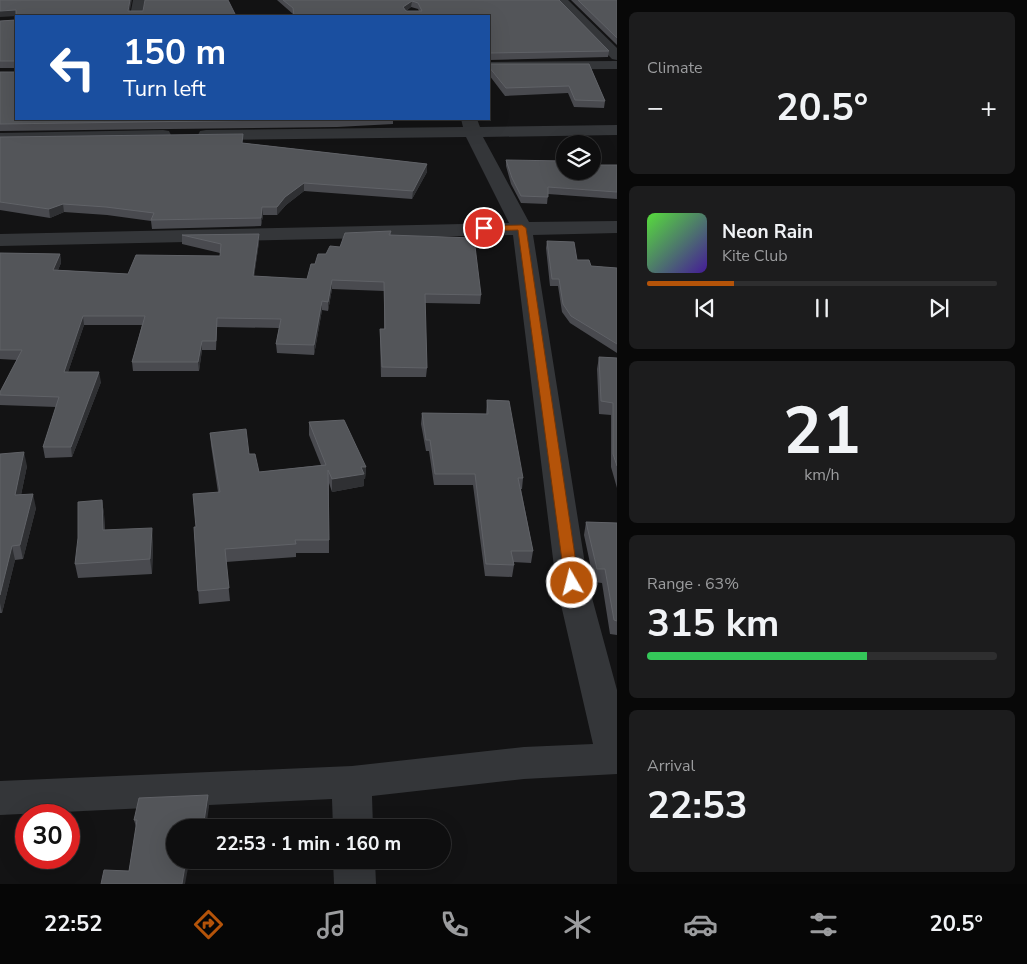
<!DOCTYPE html>
<html lang="en">
<head>
<meta charset="utf-8">
<style>
	:root { --surface:#0e0e0f; --page:#1c1c1d; --text:#f1f3f6; --muted:#9b9c9e; --line:#2e2e2f; --accent:#b45309 }
	body { margin:0; font-family:"Nunito Sans",sans-serif; background:var(--page); color:var(--text); height:100vh; display:flex; flex-direction:column; font-size:19px; white-space:nowrap }
	* { box-sizing:border-box; margin:0 }
	p { font-size:16px; color:var(--muted) }
	.icon { flex:none; width:28px; height:28px; fill:none; stroke:currentColor; stroke-width:2; stroke-linecap:round; stroke-linejoin:round }
	.map { position:relative; flex:1; overflow:hidden }
	.drawer { display:flex; flex-direction:column; gap:12px; padding:12px; background:#080808; width:410px }
	.drawer>* { flex:none }
	.hud { position:absolute; left:15px; top:15px; width:475px; height:105px; border-radius:0px; box-shadow:0 5px 20px #0002,0 0 0 1px var(--line); background:#1a4fa0; color:#fff; overflow:hidden }
	.fabs { position:absolute; left:556px; top:135px; display:grid; gap:10px }
	.fabs a { display:grid; place-items:center; width:45px; height:45px; border-radius:50%; background:var(--surface); box-shadow:0 5px 20px #0002,0 0 0 1px var(--line); font-size:25px }
	.speed { position:absolute; left:15px; top:804px; display:flex; gap:10px; font-size:25px; font-weight:700; text-align:center }
	.speed>* { display:grid; place-content:center; width:65px; height:65px; border-radius:50%; background:var(--surface); box-shadow:0 5px 20px #0002,0 0 0 1px var(--line); line-height:1 }
	.speed .limit { border:8px solid #d22; background:#fff; color:#111 }
	.pin { position:absolute; display:grid; place-items:center; width:42px; height:42px; color:#fff; margin:-21px; border:2px solid #fff; border-radius:50%; box-shadow:0 1px 5px #0007 }
	.me { position:absolute; width:55px; margin:-28px; rotate:352deg; stroke-linejoin:round; filter:drop-shadow(0 0 4px #0008) }
	.turn { display:flex; align-items:center; gap:18px; height:105px; padding:0 25px; font-size:22px }
	.turn .icon { width:65px; height:65px; stroke-width:2.5 }
	.turn b { display:block; font-size:35px; line-height:42px }
	.big { font-size:38px; font-weight:700; line-height:1.1 }
	.drawer .card { flex:1; display:flex; flex-direction:column; justify-content:center; gap:8px; min-width:0; padding:0 18px; border-radius:8px; background:var(--page) }
	.drawer .dial { align-items:center; gap:0 }
	.dial b { font-size:65px; line-height:1 }
	.song { display:flex; align-items:center; gap:15px }
	.cover { width:60px; height:60px; border-radius:8px; background:linear-gradient(135deg,hsl(110 70% 55%),hsl(260 70% 35%)) }
	.played { height:5px; border-radius:2px; background:linear-gradient(90deg,var(--accent) 25%,var(--line) 25%) }
	.keys { display:flex; justify-content:space-around; direction:ltr }
	.heat { display:flex; justify-content:space-between; align-items:center; font-size:28px; direction:ltr }
	.charge { height:8px; border-radius:4px; background:linear-gradient(90deg,#34c759 63%,var(--line) 0) }
	.trip { position:absolute; left:166px; top:819px; width:285px; height:50px; border-radius:25px; background:var(--surface); box-shadow:0 5px 20px #0002,0 0 0 1px var(--line); font-weight:700; line-height:50px; text-align:center }
	.tabs { display:flex; height:80px; justify-content:space-around; align-items:center; background:#060606; color:var(--muted) }
	.tabs .icon { width:35px; height:35px }
	.tabs .on { color:var(--accent) }
	.tabs b { font-size:22px; color:var(--text) }
	main { display:flex; flex:1; min-height:0 }
	.map>svg:first-child { display:block }
	.lines { fill:none; stroke-linecap:round; stroke-linejoin:round }
	.minor { fill:#343639; fill-rule:evenodd }
	.wall { fill:#494a4f; fill-rule:evenodd }
	.shaded-wall { fill:#2f3033 }
	.building { fill:#535559; stroke:#606267; fill-rule:evenodd }
	.route { fill:#b45309; stroke:#753606 }
</style>
</head>
<body>
<main>
<div class="map">
<svg width="617" height="884" viewBox="0 0 617 884">
	<rect width="100%" height="100%" fill="#131314"/>
	<g class="lines">
		<path class="minor" d="M 133,0 L 145,0 L 142,16 L 130,16 Z
			M 555,0 L 568,0 L 617,48 L 617,60 L 612,59 Z
			M 617,61 L 617,69 L 489,70 L 489,62 Z
			M 461,119 L 477,119 L 480,127 L 617,125 L 617,135 L 483,137 L 529,222 L 617,221 L 617,233 L 533,235 L 588,583 L 617,690 L 617,774 L 524,779 L 372,796 L 373,828 L 333,828 L 332,799 L 0,815 L 0,781 L 352,766 L 524,747 L 593,744 L 556,583 L 513,235 L 0,246 L 0,234 L 509,223 L 466,137 L 206,140 L 200,139 L 198,135 L 200,131 L 206,130 L 463,127 Z
			M 163,130 L 169,131 L 171,135 L 169,139 L 0,143 L 0,133 Z
			M 333,860 L 375,860 L 376,884 L 334,884 Z"/>
	</g>
	<path class="wall" d="M 277,0 L 559,0 L 609,51 L 608,57 L 489,60 L 489,16 L 293,16 L 293,14 ZM 411,7 L 418,9 L 419,11 L 406,11 Z
		M 571,0 L 617,0 L 617,45 Z
		M 16,20 L 16,68 L 0,68 L 0,21 Z
		M 489,64 L 589,64 L 605,101 L 604,108 L 574,107 L 568,93 L 505,96 L 489,75 Z
		M 0,72 L 16,119 L 393,119 L 393,124 L 337,127 L 0,131 Z
		M 0,137 L 243,143 L 427,164 L 427,172 L 412,199 L 304,191 L 286,205 L 277,215 L 263,215 L 261,226 L 152,229 L 151,221 L 107,215 L 64,212 L 50,218 L 0,210 Z
		M 506,160 L 565,171 L 617,165 L 617,199 L 548,194 L 547,204 L 521,203 L 511,184 L 506,166 Z
		M 391,231 L 391,235 L 481,295 L 480,304 L 425,303 L 427,368 L 426,377 L 381,377 L 380,338 L 380,329 L 384,329 L 384,291 L 332,289 L 328,311 L 322,310 L 314,355 L 277,353 L 276,344 L 279,328 L 217,327 L 216,350 L 202,350 L 199,371 L 133,371 L 132,362 L 142,325 L 84,325 L 68,372 L 101,382 L 72,457 L 45,458 L 43,447 L 56,407 L 0,405 L 0,392 L 17,360 L 0,359 L 0,253 L 60,254 L 61,263 L 58,270 L 128,274 L 220,256 L 220,253 L 182,244 L 182,235 L 259,242 L 254,276 L 307,279 L 315,264 L 326,254 L 340,247 Z
		M 547,241 L 577,260 L 591,266 L 617,268 L 617,353 L 570,323 L 562,312 L 558,286 L 550,286 L 546,248 Z
		M 599,357 L 617,358 L 617,488 L 611,467 L 611,415 L 599,414 L 597,369 Z
		M 487,400 L 523,478 L 522,489 L 521,489 L 533,551 L 531,563 L 513,562 L 514,565 L 512,577 L 485,576 L 473,485 L 434,485 L 429,451 L 426,451 L 421,424 L 422,413 L 486,414 Z
		M 309,422 L 366,467 L 365,479 L 364,479 L 364,486 L 332,492 L 329,483 L 329,553 L 296,553 L 296,557 L 226,562 L 230,601 L 199,604 L 194,527 L 196,527 L 218,492 L 211,445 L 210,433 L 249,454 L 259,472 L 321,465 L 309,435 Z
		M 0,454 L 27,466 L 21,495 L 36,508 L 23,559 L 15,560 L 2,613 L 0,613 Z
		M 102,500 L 104,514 L 105,530 L 153,542 L 152,574 L 78,578 L 75,564 Z
		M 586,522 L 617,523 L 617,635 L 610,634 L 602,583 L 594,582 L 584,535 Z
		M 208,795 L 209,807 L 175,860 L 230,860 L 229,868 L 188,868 L 129,871 L 136,827 L 134,820 Z
		M 231,860 L 302,860 L 301,870 L 231,861 Z"/>
	<path class="shaded-wall" d="M 130,0 L 132,0 L 129,16 L 128,11 Z
		M 412,1 L 411,7 L 403,13 L 403,7 Z
		M 16,10 L 17,16 L 0,17 L 0,11 Z
		M 427,164 L 427,172 L 412,199 L 413,191 Z
		M 304,183 L 304,191 L 286,205 L 277,215 L 277,207 L 285,197 Z
		M 63,204 L 64,212 L 50,218 L 49,209 Z
		M 262,207 L 263,215 L 261,226 L 261,218 Z
		M 259,234 L 259,242 L 253,285 L 253,276 Z
		M 60,254 L 61,263 L 54,279 L 53,270 Z
		M 332,280 L 332,289 L 328,311 L 328,302 Z
		M 322,301 L 322,310 L 314,355 L 314,345 Z
		M 83,316 L 84,325 L 65,381 L 64,372 Z
		M 202,341 L 202,350 L 199,371 L 198,362 Z
		M 99,372 L 101,382 L 72,457 L 71,447 Z
		M 24,452 L 27,466 L 18,509 L 15,495 Z
		M 361,467 L 366,467 L 365,479 L 364,479 L 364,486 L 332,492 L 332,479 Z
		M 33,494 L 36,508 L 23,559 L 20,545 Z
		M 102,500 L 104,514 L 105,545 L 103,530 Z
		M 152,528 L 153,542 L 152,574 L 150,559 Z
		M 12,546 L 15,560 L 2,613 L 0,603 L 0,595 Z
		M 208,795 L 209,807 L 206,828 L 203,828 Z
		M 186,860 L 187,860 L 188,868 L 185,884 L 182,884 Z
		M 301,860 L 302,860 L 301,870 Z"/>
	<path class="building" d="M 0,0 L 130,0 L 128,11 L 143,11 L 145,0 L 228,0 L 236,16 L 16,16 L 16,10 L 0,11 Z
		M 283,0 L 559,0 L 609,51 L 490,53 L 489,54 L 489,16 L 294,16 L 293,8 ZM 412,1 L 418,3 L 422,11 L 406,11 L 403,7 Z
		M 578,0 L 617,0 L 617,38 Z
		M 16,20 L 16,61 L 0,61 L 0,21 Z
		M 489,64 L 589,64 L 605,101 L 575,100 L 569,86 L 506,88 L 489,67 Z
		M 0,72 L 16,72 L 16,119 L 348,119 L 0,124 Z
		M 243,134 L 242,143 L 427,164 L 413,191 L 304,183 L 285,197 L 277,207 L 262,207 L 261,218 L 151,220 L 154,213 L 106,207 L 63,204 L 49,209 L 0,202 L 0,137 Z
		M 506,160 L 565,161 L 565,171 L 592,171 L 592,165 L 617,165 L 617,192 L 548,187 L 548,197 L 521,196 L 512,178 Z
		M 391,231 L 389,235 L 474,238 L 481,295 L 425,294 L 427,368 L 382,367 L 380,329 L 385,329 L 384,282 L 332,280 L 328,302 L 322,301 L 314,345 L 276,344 L 281,319 L 217,318 L 216,341 L 202,341 L 198,362 L 132,362 L 145,316 L 83,316 L 64,372 L 99,372 L 71,447 L 43,447 L 59,397 L 0,395 L 0,392 L 22,350 L 0,350 L 0,253 L 60,254 L 53,270 L 128,274 L 136,255 L 220,256 L 221,244 L 182,235 L 259,234 L 253,276 L 307,279 L 311,264 L 315,264 L 318,254 L 326,254 L 330,246 L 340,247 L 345,233 Z
		M 547,241 L 574,242 L 577,260 L 589,260 L 591,266 L 617,268 L 617,344 L 571,316 L 563,304 L 559,279 L 552,279 Z
		M 599,357 L 617,358 L 617,466 L 613,454 L 613,403 L 601,401 Z
		M 487,400 L 509,401 L 523,478 L 518,478 L 533,551 L 511,551 L 514,565 L 486,564 L 475,474 L 435,474 L 430,440 L 426,440 L 422,413 L 488,414 Z
		M 344,420 L 366,467 L 361,467 L 364,474 L 332,479 L 328,470 L 329,540 L 295,540 L 296,544 L 225,549 L 229,588 L 198,591 L 194,527 L 196,527 L 193,494 L 220,492 L 210,433 L 246,429 L 249,454 L 255,454 L 259,472 L 326,465 L 309,422 Z
		M 24,452 L 15,495 L 33,494 L 20,545 L 12,546 L 0,595 L 0,454 Z
		M 102,500 L 103,530 L 152,528 L 150,559 L 75,564 L 78,538 L 78,502 Z
		M 586,522 L 617,523 L 617,621 L 614,620 L 605,569 L 597,569 Z
		M 208,795 L 203,828 L 175,828 L 175,860 L 186,860 L 182,884 L 101,884 L 104,870 L 129,871 L 137,820 L 134,820 L 139,798 Z"/>
	<path class="route" d="M 522,225 L 526,228 L 579,583 L 577,586 L 567,586 L 565,583 L 518,230 L 484,231 L 480,228 L 484,226 Z"/>
</svg>
<div class="fabs">
<a><svg class="icon" aria-label="layers" viewBox="0 0 24 24"><path d="M12 4l9 5-9 5-9-5zM3 14l9 5 9-5"/></svg></a>
</div>
<div class="speed"><div class="limit">30</div></div>
<div class="pin" style="left:484px;top:228px;background:#d93025"><svg class="icon" aria-label="arrive" viewBox="0 0 24 24"><path d="M6 21V4h12l-3 4 3 4H6"/></svg></div>
<svg class="me" style="left:572px;top:583px" viewBox="-20 -20 40 40"><circle r="17" fill="#b45309" stroke="#fff" stroke-width="3"/><path d="M0-11L8 9 0 5-8 9z" fill="#fff"/></svg>
<div class="trip">22:53 · 1 min · 160 m</div>
<div class="hud">
<div class="turn"><svg class="icon" aria-label="left" viewBox="0 0 24 24"><path d="M17 20v-9H6M10 6l-5 5 5 5"/></svg><div><b>150 m</b>Turn left</div></div>
</div>
</div>
<section class="drawer">
<div class="card"><p>Climate</p>
<div class="heat"><a>−</a><b class="big">20.5°</b><a>+</a></div>
</div>
<div class="card">
<div class="song"><i class="cover"></i><div><b>Neon Rain</b><p>Kite Club</p></div></div>
<div class="played"></div>
<div class="keys"><svg class="icon" aria-label="previous" viewBox="0 0 24 24"><path d="M18 5L8 12l10 7zM5 5v14"/></svg><svg class="icon" aria-label="pause" viewBox="0 0 24 24"><path d="M8 5v14M16 5v14"/></svg><svg class="icon" aria-label="next" viewBox="0 0 24 24"><path d="M6 5l10 7-10 7zM19 5v14"/></svg></div>
</div>
<div class="card dial"><b>21</b><p>km/h</p></div>
<div class="card"><p>Range · 63%</p><b class="big">315 km</b><div class="charge"></div></div>
<div class="card"><p>Arrival</p><b class="big">22:53</b></div>
</section>
</main>
<nav class="tabs">
<b>22:52</b>
<svg class="icon on" aria-label="directions" viewBox="0 0 24 24"><path d="M12 3l9 9-9 9-9-9zM9 14v-3h6M13 9l2 2-2 2"/></svg>
<svg class="icon" aria-label="music" viewBox="0 0 24 24"><path d="M9 18V5l10-2v13"/><circle cx="6" cy="18" r="3"/><circle cx="16" cy="16" r="3"/></svg>
<svg class="icon" aria-label="phone" viewBox="0 0 24 24"><path d="M5 4h4l2 5-3 2q2 4 5 5l2-3 5 2v4C11 20 4 13 5 4z"/></svg>
<svg class="icon" aria-label="climate" viewBox="0 0 24 24"><path d="M12 3v18M4 7l16 10M4 17L20 7"/></svg>
<svg class="icon" aria-label="car" viewBox="0 0 24 24"><path d="M5 17H2v-5l4-1 3-4h7l3 4 3 1v5h-3M9 17h6M6 11h13"/><circle cx="7" cy="17" r="2"/><circle cx="17" cy="17" r="2"/></svg>
<svg class="icon" aria-label="filters" viewBox="0 0 24 24"><path d="M4 7h16M4 17h16"/><circle cx="9" cy="7" r="2"/><circle cx="15" cy="17" r="2"/></svg>
<b>20.5°</b>
</nav>
</body>
</html>
